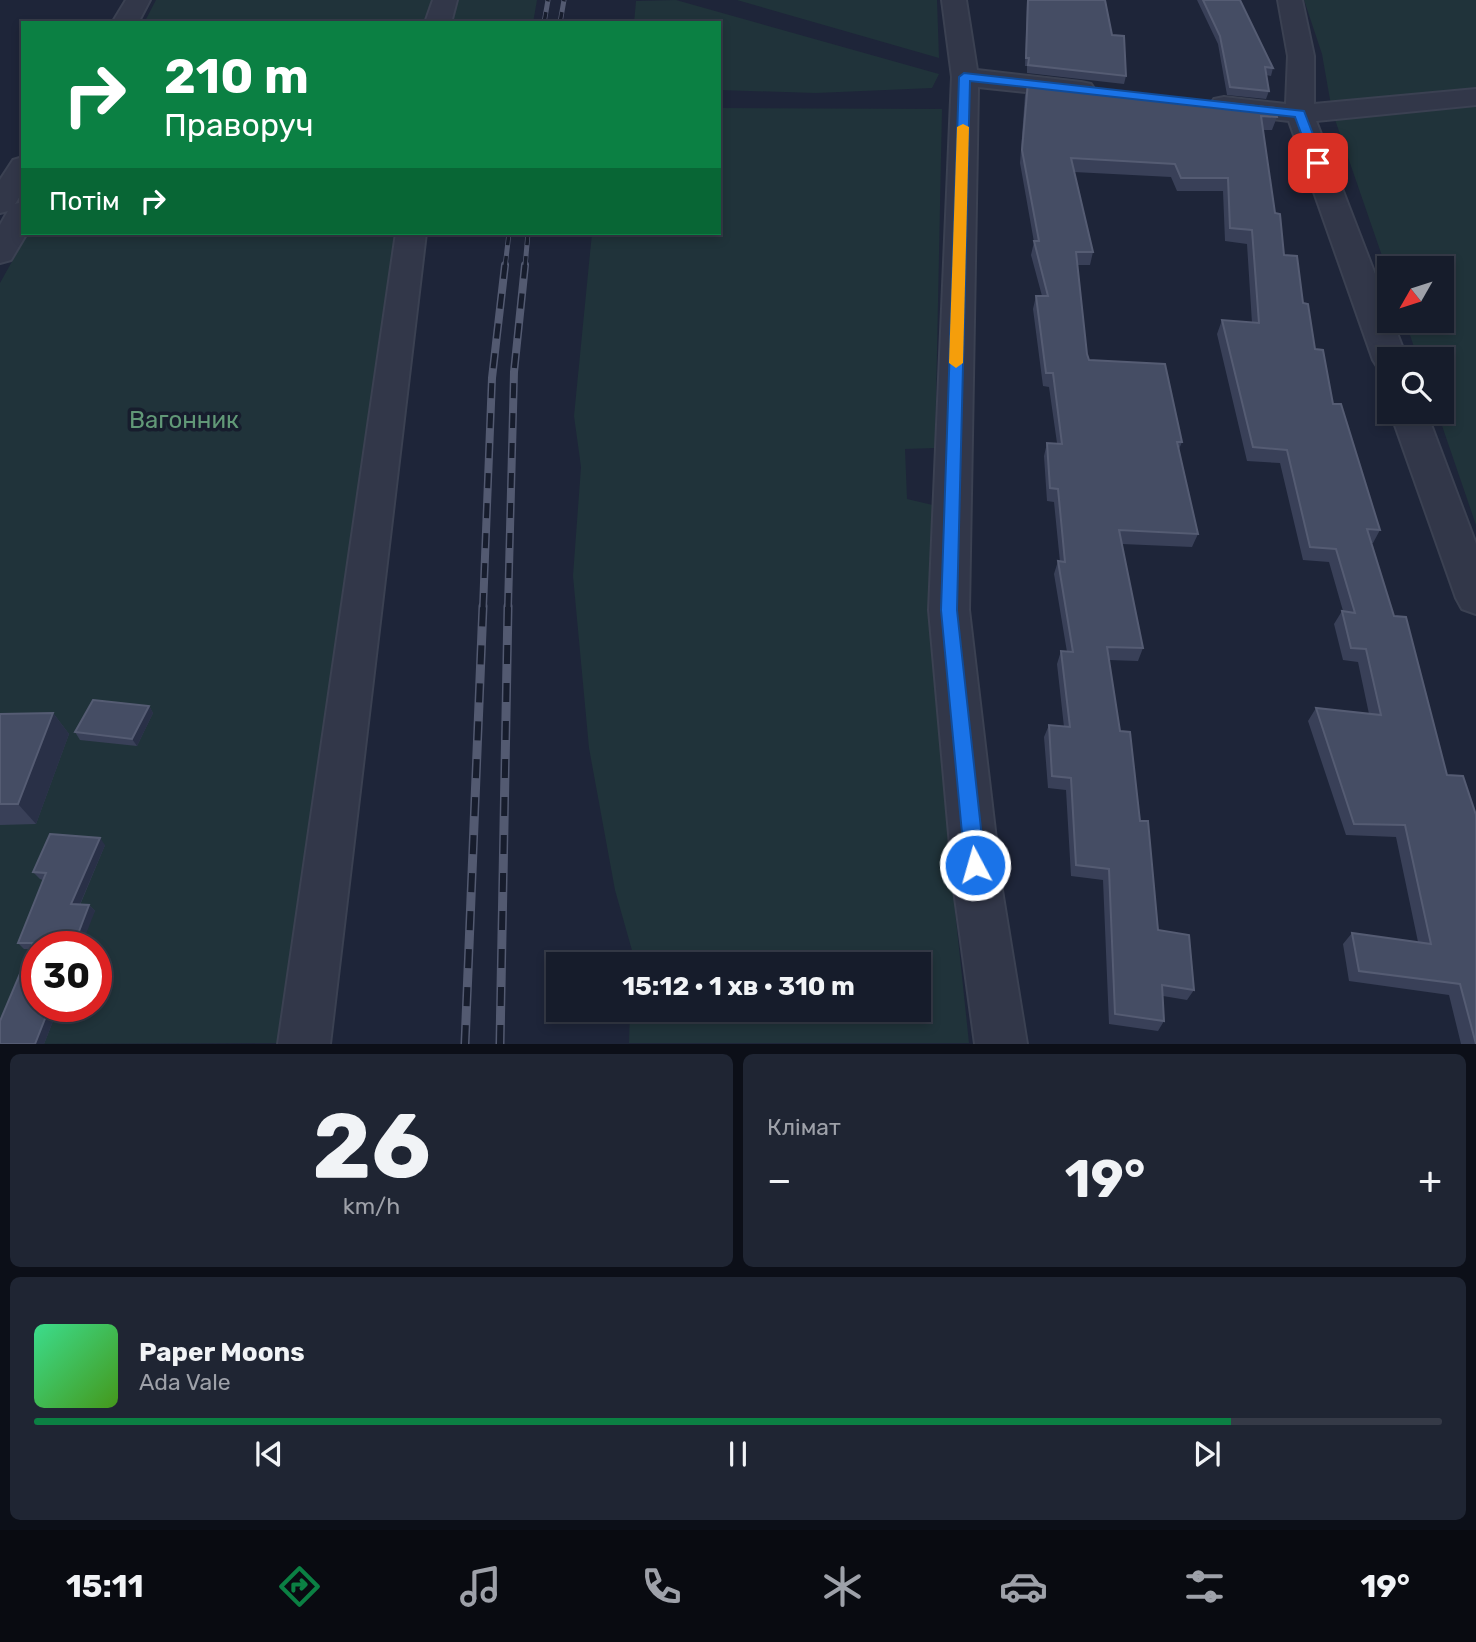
<!DOCTYPE html>
<html lang="uk">
<head>
<meta charset="utf-8">
<style>
	:root { --surface:#161c2b; --page:#1f2533; --text:#f1f3f6; --muted:#9ea1a9; --line:#353a47; --accent:#0b8043 }
	body { margin:0; font-family:Rubik,sans-serif; background:var(--page); color:var(--text); height:100vh; display:flex; flex-direction:column; font-size:26px; white-space:nowrap }
	* { box-sizing:border-box; margin:0 }
	p { font-size:23px; color:var(--muted) }
	.icon { flex:none; width:38px; height:38px; fill:none; stroke:currentColor; stroke-width:2; stroke-linecap:round; stroke-linejoin:round }
	.map { position:relative; height:1044px; overflow:hidden }
	.panel { display:flex; flex-direction:column; gap:10px; padding:10px; background:#0c0f18; flex:1 }
	.panel>* { flex:none }
	.guide { position:absolute; left:21px; top:21px; width:700px; height:214px; border-radius:0px; box-shadow:0 4px 10px #0003,0 0 0 2px var(--line); background:#0b8043; color:#fff; overflow:hidden }
	.needle { width:46px; rotate:231deg }
	.buttons { position:absolute; left:1377px; top:256px; display:grid; gap:14px }
	.buttons a { display:grid; place-items:center; width:77px; height:77px; border-radius:0px; background:var(--surface); box-shadow:0 4px 10px #0003,0 0 0 2px var(--line); font-size:35px }
	.speed { position:absolute; left:21px; top:931px; display:flex; gap:14px; font-size:35px; font-weight:700; text-align:center }
	.speed>* { display:grid; place-content:center; width:91px; height:91px; border-radius:50%; background:var(--surface); box-shadow:0 4px 10px #0003,0 0 0 2px var(--line); line-height:1 }
	.speed .limit { border:10px solid #d22; background:#fff; color:#111 }
	.pin { position:absolute; display:grid; place-items:center; width:60px; height:60px; color:#fff; margin:-30px; border-radius:14px; box-shadow:0 4px 10px #0006 }
	.me { position:absolute; width:77px; margin:-38px; rotate:354deg; stroke-linejoin:round; filter:drop-shadow(0 0 5px #0008) }
	.turn { display:flex; align-items:center; gap:24px; height:147px; padding:0 28px; font-size:32px }
	.turn .icon { width:91px; height:91px; stroke-width:2.5 }
	.turn b { display:block; font-size:49px; line-height:60px }
	.then { display:flex; align-items:center; height:66px; padding:0 28px; background:#0003; gap:14px; font-size:26px }
	.big { font-size:52px; font-weight:700; line-height:1.1 }
	.panel .widget { flex:1; display:flex; flex-direction:column; justify-content:center; gap:10px; min-width:0; padding:0 24px; border-radius:10px; background:var(--page) }
	.panel .dial { align-items:center; gap:0 }
	.dial b { font-size:91px; line-height:1 }
	.song { display:flex; align-items:center; gap:21px }
	.cover { width:84px; height:84px; border-radius:10px; background:linear-gradient(135deg,hsl(150 70% 55%),hsl(100 70% 35%)) }
	.played { height:7px; border-radius:4px; background:linear-gradient(90deg,var(--accent) 85%,var(--line) 85%) }
	.keys { display:flex; justify-content:space-around; direction:ltr }
	.heat { display:flex; justify-content:space-between; align-items:center; font-size:38px; direction:ltr }
	.panel .tiles { flex:1; display:grid; gap:10px; grid-template-columns:1fr 1fr }
	.widget:last-child { grid-column:span 2 }
	.trip { position:absolute; left:546px; top:952px; width:385px; height:70px; border-radius:0px; background:var(--surface); box-shadow:0 4px 10px #0003,0 0 0 2px var(--line); font-weight:700; line-height:70px; text-align:center }
	.dock { display:flex; height:112px; justify-content:space-around; align-items:center; background:#090b11; color:var(--muted) }
	.dock .icon { width:49px; height:49px }
	.dock .active { color:var(--accent) }
	.dock b { font-size:32px; color:var(--text) }
	.map>svg:first-child { display:block }
	.green { fill:#20333a; fill-rule:evenodd }
	.lines { fill:none; stroke-linecap:round; stroke-linejoin:round }
	.minor-casing { stroke:#3b4152; stroke-width:4 }
	.minor { fill:#323749; fill-rule:evenodd }
	.rail-far2-casing { stroke:#535a71; stroke-width:5 }
	.rail-far1-casing { stroke:#535a71; stroke-width:8 }
	.rail-casing { stroke:#535a71; stroke-width:9 }
	.rail-far2 { stroke:#171d2d; stroke-width:3.5; stroke-dasharray:11; stroke-linecap:butt }
	.rail-far1 { stroke:#171d2d; stroke-width:5; stroke-dasharray:15; stroke-linecap:butt }
	.rail { stroke:#171d2d; stroke-width:6; stroke-dasharray:19; stroke-linecap:butt }
	.wall { fill:#394058 }
	.shaded-wall { fill:#293047 }
	.building { fill:#454d64; stroke:#555c73; stroke-width:2 }
	.route { fill:#1a73e8; stroke:#114b97; stroke-width:2 }
	.slow { fill:#f59e0b }
	.labels { text-anchor:middle; stroke-width:7; stroke-linejoin:round; paint-order:stroke }
	.park-label { font-size:24px; fill:#619877; stroke:#171d2d }
</style>
</head>
<body>
<div class="map">
<svg width="1476" height="1044" viewBox="0 0 1476 1044">
	<rect width="100%" height="100%" fill="#1e2539"/>
	<path class="green" d="M 156,0 L 432,0 L 427,23 L 144,23 Z
		M 455,0 L 537,0 L 533,23 L 452,23 Z
		M 676,0 L 939,74 L 932,88 L 816,93 L 719,90 L 719,23 L 634,23 L 636,1 Z
		M 737,0 L 937,0 L 939,58 Z
		M 1304,0 L 1476,0 L 1476,525 L 1437,411 L 1442,411 L 1442,359 L 1418,359 L 1405,320 L 1442,320 L 1442,268 L 1390,268 L 1389,276 L 1332,111 L 1322,54 Z
		M 719,108 L 942,109 L 935,448 L 905,449 L 907,499 L 937,506 L 955,910 L 969,1043 L 629,1043 L 630,1010 L 919,1010 L 919,964 L 632,964 L 633,954 L 615,890 L 589,748 L 573,576 L 581,467 L 574,416 L 592,233 L 719,233 Z
		M 28,233 L 399,233 L 343,593 L 287,1043 L 0,1044 L 0,283 ZM 37,947 L 96,947 L 96,1006 L 37,1006 Z"/>
	<g class="lines">
		<g class="minor-casing">
			<path id="minor" d="M 126,0 L 150,0 L 138,23 L 112,23 Z
				M 433,0 L 457,0 L 451,23 L 425,23 Z
				M 942,0 L 966,0 L 977,70 L 1081,82 L 1091,84 L 1095,90 L 1091,96 L 1081,98 L 978,87 L 969,610 L 1002,890 L 1027,1044 L 975,1044 L 954,890 L 929,610 L 952,77 Z
				M 1278,0 L 1302,0 L 1314,56 L 1314,104 L 1476,89 L 1476,105 L 1316,121 L 1390,313 L 1390,320 L 1392,320 L 1407,359 L 1390,359 L 1390,371 L 1378,368 L 1373,360 L 1289,121 L 1224,113 L 1214,111 L 1210,105 L 1214,99 L 1224,97 L 1286,104 L 1288,56 Z
				M 23,157 L 23,191 L 15,204 L 23,202 L 23,233 L 27,233 L 11,260 L 0,263 L 0,225 L 8,211 L 0,213 L 0,180 L 13,160 Z
				M 396,233 L 426,233 L 330,1044 L 278,1044 Z
				M 1390,411 L 1426,411 L 1476,544 L 1476,614 L 1462,609 L 1456,598 Z"/>
		</g>
		<use href="#minor" class="minor"/>
		<g class="rail-far2-casing">
			<path id="rail-far2" d="M 544,23 L 548,0
				M 560,23 L 564,0
				M 505,267 L 509,233
				M 525,267 L 528,233"/>
		</g>
		<g class="rail-far1-casing">
			<path id="rail-far1" d="M 483,608 L 492,378 L 505,265
				M 508,608 L 514,372 L 525,265"/>
		</g>
		<g class="rail-casing">
			<path id="rail" d="M 465,1044 L 483,606
				M 500,1044 L 508,606"/>
		</g>
		<use href="#rail-far2" class="rail-far2"/>
		<use href="#rail-far1" class="rail-far1"/>
		<use href="#rail" class="rail"/>
	</g>
	<path class="wall" d="M 1027,0 L 1105,0 L 1112,35 L 1126,76 L 1124,84 L 1027,73 L 1027,66 L 1025,66 Z
		M 1197,0 L 1240,0 L 1273,68 L 1271,76 L 1266,75 L 1269,91 L 1266,99 L 1227,95 L 1218,44 Z
		M 1028,82 L 1277,117 L 1272,130 L 1263,130 L 1275,213 L 1284,255 L 1303,303 L 1315,349 L 1333,404 L 1380,530 L 1373,543 L 1371,543 L 1476,1044 L 1461,1044 L 1449,995 L 1349,981 L 1343,944 L 1352,933 L 1418,942 L 1396,837 L 1346,835 L 1308,721 L 1316,708 L 1369,714 L 1358,662 L 1343,660 L 1334,624 L 1342,611 L 1343,611 L 1329,562 L 1303,560 L 1280,463 L 1247,461 L 1217,334 L 1222,320 L 1252,323 L 1247,244 L 1225,241 L 1223,191 L 1177,191 L 1171,177 L 1074,172 L 1093,252 L 1090,265 L 1077,265 L 1087,354 L 1089,360 L 1182,442 L 1179,449 L 1198,534 L 1192,547 L 1122,544 L 1143,648 L 1138,661 L 1109,660 L 1120,731 L 1140,821 L 1158,930 L 1194,990 L 1187,1000 L 1163,996 L 1164,1021 L 1158,1031 L 1109,1024 L 1103,880 L 1071,876 L 1066,790 L 1048,788 L 1044,737 L 1049,725 L 1064,727 L 1057,664 L 1061,651 L 1067,652 L 1054,574 L 1058,561 L 1060,562 L 1054,502 L 1047,501 L 1044,456 L 1047,443 L 1057,443 L 1049,387 L 1043,386 L 1033,309 L 1036,296 L 1042,296 L 1031,255 L 1034,242 L 1020,163 L 1025,95 Z
		M 149,706 L 153,713 L 137,746 L 80,740 L 75,732 Z
		M 53,713 L 69,734 L 36,824 L 0,825 L 0,714 Z
		M 105,845 L 80,905 L 89,905 L 95,911 L 37,1006 L 59,1006 L 44,1044 L 0,1044 L 30,949 L 24,949 L 18,943 L 43,880 L 40,879 L 33,872 Z"/>
	<path class="shaded-wall" d="M 149,706 L 153,713 L 137,746 L 132,739 Z
		M 53,713 L 69,734 L 36,824 L 18,804 Z
		M 100,838 L 105,845 L 77,911 L 71,904 Z
		M 89,905 L 95,911 L 81,947 L 73,947 Z
		M 50,1006 L 59,1006 L 44,1044 L 35,1044 Z"/>
	<path class="building" d="M 1028,0 L 1105,0 L 1112,35 L 1124,36 L 1126,76 L 1028,65 L 1029,58 L 1026,58 Z
		M 1203,0 L 1240,0 L 1273,68 L 1265,67 L 1269,91 L 1230,87 L 1220,36 Z
		M 1028,82 L 1275,108 L 1277,117 L 1261,116 L 1275,213 L 1280,214 L 1284,255 L 1297,256 L 1303,303 L 1308,304 L 1315,349 L 1323,350 L 1333,404 L 1341,404 L 1380,530 L 1367,529 L 1394,616 L 1406,617 L 1447,775 L 1463,776 L 1476,815 L 1476,1044 L 1460,984 L 1359,971 L 1352,933 L 1431,944 L 1405,825 L 1354,824 L 1316,708 L 1381,715 L 1366,649 L 1351,648 L 1342,611 L 1355,613 L 1336,549 L 1310,547 L 1287,450 L 1253,447 L 1222,320 L 1259,323 L 1252,230 L 1230,228 L 1228,178 L 1181,178 L 1175,164 L 1071,158 L 1093,252 L 1076,252 L 1087,354 L 1089,360 L 1165,364 L 1182,442 L 1177,442 L 1198,534 L 1119,530 L 1143,648 L 1107,647 L 1120,731 L 1130,732 L 1140,821 L 1148,821 L 1158,930 L 1189,935 L 1194,990 L 1162,985 L 1164,1021 L 1115,1014 L 1109,869 L 1076,865 L 1071,778 L 1052,776 L 1049,725 L 1070,727 L 1061,651 L 1073,652 L 1058,561 L 1065,562 L 1058,489 L 1050,488 L 1047,443 L 1062,444 L 1053,373 L 1046,373 L 1036,296 L 1048,296 L 1034,241 L 1039,241 L 1022,150 Z
		M 93,700 L 149,706 L 132,739 L 75,732 Z
		M 53,713 L 18,804 L 0,804 L 0,714 Z
		M 50,834 L 100,838 L 71,904 L 89,905 L 73,947 L 37,947 L 37,1006 L 50,1006 L 35,1044 L 0,1044 L 0,1021 L 33,943 L 18,943 L 46,873 L 33,872 Z"/>
	<path class="route" d="M 964,73 L 1304,111 L 1324,163 L 1318,167 L 1312,163 L 1295,117 L 970,81 L 957,610 L 985,865 L 982,871 L 975,874 L 968,871 L 965,865 L 941,610 L 959,77 Z"/>
	<path class="slow" d="M 963,124 L 969,127 L 963,363 L 956,368 L 949,363 L 957,127 Z"/>
	<g class="labels">
		<g class="park-label">
			<text x="184" y="428">Вагонник</text>
		</g>
	</g>
</svg>
<div class="buttons">
<a><svg class="needle" viewBox="-14 -14 28 28"><path d="M0-13l5 13h-10z" fill="#e53935"/><path d="M0 13l5-13h-10z" fill="#9ea1a9"/></svg></a>
<a><svg class="icon" aria-label="search" viewBox="0 0 24 24"><circle cx="10" cy="10" r="6"/><path d="M15 15l6 6"/></svg></a>
</div>
<div class="speed"><div class="limit">30</div></div>
<div class="pin" style="left:1318px;top:163px;background:#d93025"><svg class="icon" aria-label="arrive" viewBox="0 0 24 24"><path d="M6 21V4h12l-3 4 3 4H6"/></svg></div>
<svg class="me" style="left:975px;top:865px" viewBox="-20 -20 40 40"><circle r="17" fill="#1a73e8" stroke="#fff" stroke-width="3"/><path d="M0-11L8 9 0 5-8 9z" fill="#fff"/></svg>
<div class="trip">15:12 · 1 хв · 310 m</div>
<div class="guide">
<div class="turn"><svg class="icon" aria-label="right" viewBox="0 0 24 24"><path d="M7 20v-9h11M14 6l5 5-5 5"/></svg><div><b>210 m</b>Праворуч</div></div>
<div class="then">Потім<svg class="icon" aria-label="right" viewBox="0 0 24 24"><path d="M7 20v-9h11M14 6l5 5-5 5"/></svg></div>
</div>
</div>
<section class="panel">
<div class="tiles">
<div class="widget dial"><b>26</b><p>km/h</p></div>
<div class="widget"><p>Клімат</p>
<div class="heat"><a>−</a><b class="big">19°</b><a>+</a></div>
</div>
<div class="widget">
<div class="song"><i class="cover"></i><div><b>Paper Moons</b><p>Ada Vale</p></div></div>
<div class="played"></div>
<div class="keys"><svg class="icon" aria-label="previous" viewBox="0 0 24 24"><path d="M18 5L8 12l10 7zM5 5v14"/></svg><svg class="icon" aria-label="pause" viewBox="0 0 24 24"><path d="M8 5v14M16 5v14"/></svg><svg class="icon" aria-label="next" viewBox="0 0 24 24"><path d="M6 5l10 7-10 7zM19 5v14"/></svg></div>
</div>
</div>
</section>
<nav class="dock">
<b>15:11</b>
<svg class="icon active" aria-label="directions" viewBox="0 0 24 24"><path d="M12 3l9 9-9 9-9-9zM9 14v-3h6M13 9l2 2-2 2"/></svg>
<svg class="icon" aria-label="music" viewBox="0 0 24 24"><path d="M9 18V5l10-2v13"/><circle cx="6" cy="18" r="3"/><circle cx="16" cy="16" r="3"/></svg>
<svg class="icon" aria-label="phone" viewBox="0 0 24 24"><path d="M5 4h4l2 5-3 2q2 4 5 5l2-3 5 2v4C11 20 4 13 5 4z"/></svg>
<svg class="icon" aria-label="climate" viewBox="0 0 24 24"><path d="M12 3v18M4 7l16 10M4 17L20 7"/></svg>
<svg class="icon" aria-label="car" viewBox="0 0 24 24"><path d="M5 17H2v-5l4-1 3-4h7l3 4 3 1v5h-3M9 17h6M6 11h13"/><circle cx="7" cy="17" r="2"/><circle cx="17" cy="17" r="2"/></svg>
<svg class="icon" aria-label="filters" viewBox="0 0 24 24"><path d="M4 7h16M4 17h16"/><circle cx="9" cy="7" r="2"/><circle cx="15" cy="17" r="2"/></svg>
<b>19°</b>
</nav>
</body>
</html>
